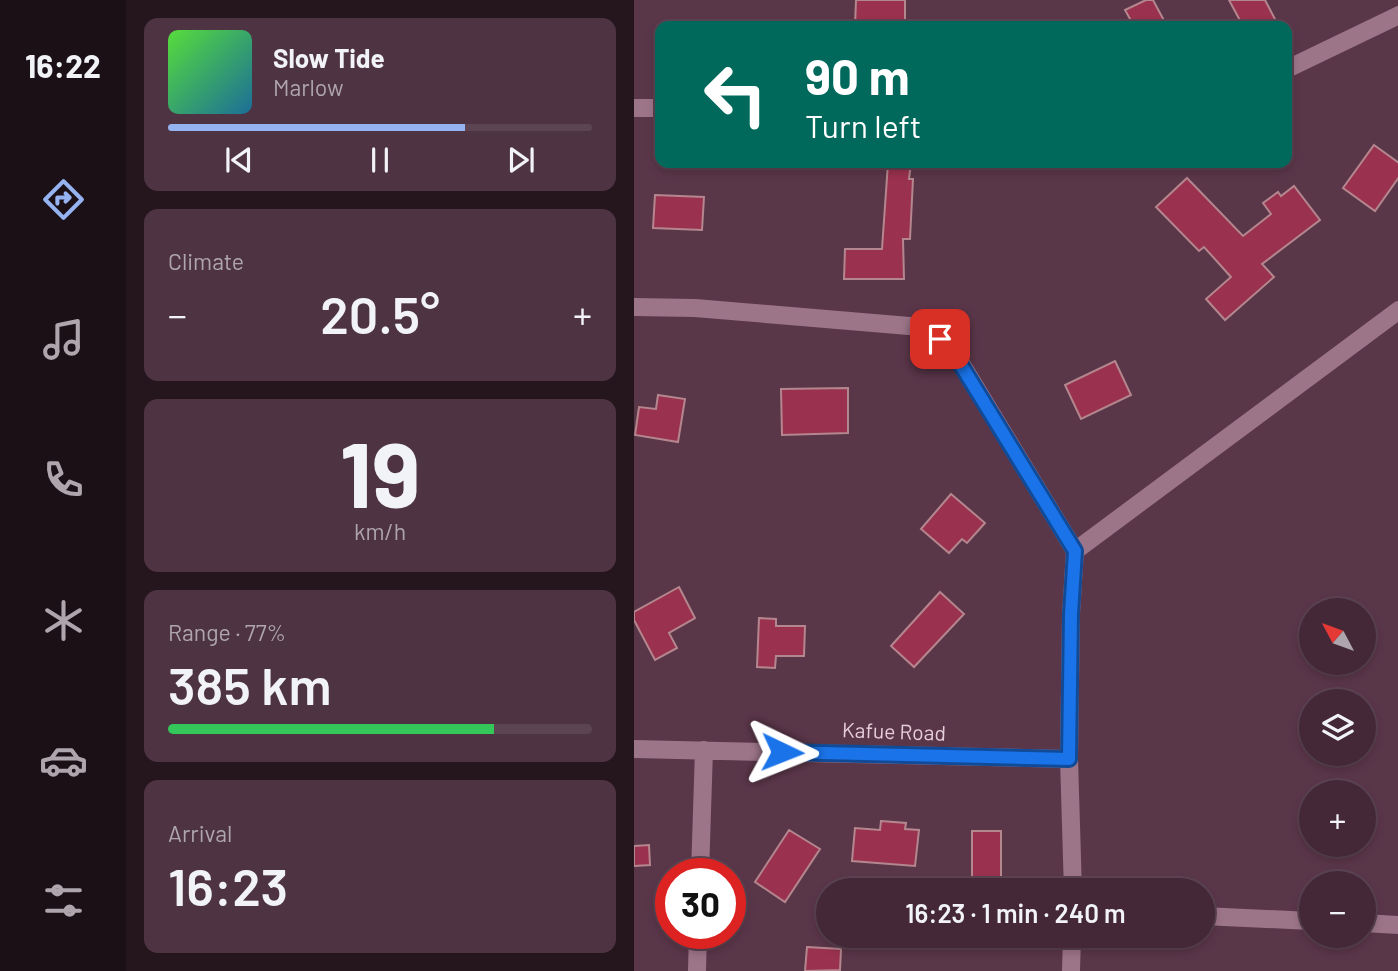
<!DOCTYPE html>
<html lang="en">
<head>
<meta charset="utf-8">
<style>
	:root { --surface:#442837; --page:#4e3442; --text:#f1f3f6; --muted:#afa6ad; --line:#5c4452; --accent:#95b2f1 }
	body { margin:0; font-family:Barlow,sans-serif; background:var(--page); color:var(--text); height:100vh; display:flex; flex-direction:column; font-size:26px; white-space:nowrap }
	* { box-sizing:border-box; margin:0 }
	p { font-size:23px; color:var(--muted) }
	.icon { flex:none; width:38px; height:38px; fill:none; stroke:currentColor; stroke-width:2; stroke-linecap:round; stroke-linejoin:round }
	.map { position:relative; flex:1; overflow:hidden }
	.drawer { display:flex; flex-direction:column; gap:18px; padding:18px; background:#25161e; width:508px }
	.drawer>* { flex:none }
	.guide { position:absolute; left:21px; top:21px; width:637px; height:147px; border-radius:14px; box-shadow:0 4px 10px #0003,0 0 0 2px var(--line); background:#00695c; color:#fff; overflow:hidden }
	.needle { width:46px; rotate:311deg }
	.buttons { position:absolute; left:665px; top:598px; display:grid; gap:14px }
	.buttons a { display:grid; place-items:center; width:77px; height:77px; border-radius:50%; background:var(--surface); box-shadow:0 4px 10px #0003,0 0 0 2px var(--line); font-size:35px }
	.speed { position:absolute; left:21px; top:858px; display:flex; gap:14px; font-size:35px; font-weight:700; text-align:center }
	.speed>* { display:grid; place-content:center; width:91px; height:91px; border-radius:50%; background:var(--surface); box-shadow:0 4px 10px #0003,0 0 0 2px var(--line); line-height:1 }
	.speed .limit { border:10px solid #d22; background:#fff; color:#111 }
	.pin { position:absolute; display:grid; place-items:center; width:60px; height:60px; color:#fff; margin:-30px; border-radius:14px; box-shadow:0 4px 10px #0006 }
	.me { position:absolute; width:77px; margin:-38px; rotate:92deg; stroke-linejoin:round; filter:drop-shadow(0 0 5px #0008) }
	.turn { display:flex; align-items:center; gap:24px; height:147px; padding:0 35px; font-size:32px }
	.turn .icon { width:91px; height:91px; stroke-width:2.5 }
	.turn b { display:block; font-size:49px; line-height:60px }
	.big { font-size:52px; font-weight:600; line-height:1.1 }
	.drawer .card { flex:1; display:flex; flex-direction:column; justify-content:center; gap:10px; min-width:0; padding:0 24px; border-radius:14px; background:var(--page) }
	.drawer .dial { align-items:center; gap:0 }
	.dial b { font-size:91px; line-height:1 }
	.song { display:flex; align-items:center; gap:21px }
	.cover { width:84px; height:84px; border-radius:10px; background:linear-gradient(135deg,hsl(110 70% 55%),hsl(200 70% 35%)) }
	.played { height:7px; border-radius:4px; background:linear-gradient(90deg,var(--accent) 70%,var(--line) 70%) }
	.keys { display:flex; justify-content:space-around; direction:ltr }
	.heat { display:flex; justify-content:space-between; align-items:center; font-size:38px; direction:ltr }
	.charge { height:10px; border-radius:5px; background:linear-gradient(90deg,#34c759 77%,var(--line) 0) }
	.trip { position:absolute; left:182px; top:878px; width:399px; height:70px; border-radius:35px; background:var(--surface); box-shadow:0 4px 10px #0003,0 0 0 2px var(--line); font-weight:600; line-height:70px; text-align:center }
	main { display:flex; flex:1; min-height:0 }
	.tab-bar { display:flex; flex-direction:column; width:126px; justify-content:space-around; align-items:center; background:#1b1016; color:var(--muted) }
	.tab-bar .icon { width:49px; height:49px }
	.tab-bar .current { color:var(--accent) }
	.tab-bar b { font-size:32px; color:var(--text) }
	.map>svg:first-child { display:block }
	.building { fill:#9a314f; stroke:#b4868e; stroke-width:2 }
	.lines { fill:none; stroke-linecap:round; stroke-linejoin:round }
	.minor { stroke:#9d7589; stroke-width:18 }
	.route-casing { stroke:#114b97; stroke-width:18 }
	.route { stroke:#1a73e8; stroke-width:12 }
	.labels { text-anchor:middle; stroke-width:7; stroke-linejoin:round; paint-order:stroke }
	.street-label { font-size:21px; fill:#e5ced9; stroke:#5a3649 }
</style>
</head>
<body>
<main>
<nav class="tab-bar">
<b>16:22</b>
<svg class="icon current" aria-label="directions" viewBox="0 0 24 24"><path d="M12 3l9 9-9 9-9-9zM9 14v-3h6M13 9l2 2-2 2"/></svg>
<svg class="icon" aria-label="music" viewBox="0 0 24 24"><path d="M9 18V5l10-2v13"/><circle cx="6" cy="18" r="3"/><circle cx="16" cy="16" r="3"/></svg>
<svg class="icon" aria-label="phone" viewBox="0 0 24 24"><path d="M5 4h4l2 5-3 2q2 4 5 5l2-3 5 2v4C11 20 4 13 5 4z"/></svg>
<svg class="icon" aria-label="climate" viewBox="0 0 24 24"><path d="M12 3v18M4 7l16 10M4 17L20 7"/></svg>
<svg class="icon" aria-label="car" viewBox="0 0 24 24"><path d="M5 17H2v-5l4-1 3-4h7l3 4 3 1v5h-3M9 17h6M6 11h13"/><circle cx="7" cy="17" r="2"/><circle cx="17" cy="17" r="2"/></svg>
<svg class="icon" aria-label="filters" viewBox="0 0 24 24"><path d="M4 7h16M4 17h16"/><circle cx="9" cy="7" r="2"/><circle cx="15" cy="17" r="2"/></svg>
</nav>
<section class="drawer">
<div class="card">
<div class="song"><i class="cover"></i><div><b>Slow Tide</b><p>Marlow</p></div></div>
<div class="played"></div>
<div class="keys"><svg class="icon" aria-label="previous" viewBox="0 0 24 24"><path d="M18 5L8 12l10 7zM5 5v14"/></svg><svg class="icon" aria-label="pause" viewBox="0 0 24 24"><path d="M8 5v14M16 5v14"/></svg><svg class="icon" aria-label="next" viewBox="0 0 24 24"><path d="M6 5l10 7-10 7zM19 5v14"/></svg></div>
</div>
<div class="card"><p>Climate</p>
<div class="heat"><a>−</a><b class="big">20.5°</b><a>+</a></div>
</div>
<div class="card dial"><b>19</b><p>km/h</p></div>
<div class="card"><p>Range · 77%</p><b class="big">385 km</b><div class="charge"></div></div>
<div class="card"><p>Arrival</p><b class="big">16:23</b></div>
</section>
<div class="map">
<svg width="765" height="971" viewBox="0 0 765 971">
	<rect width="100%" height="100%" fill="#5a3649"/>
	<path class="building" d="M 222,0 L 271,0 L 271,26 L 221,26 Z
		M 512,0 L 519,0 L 533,26 L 500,26 L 491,10 Z
		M 595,0 L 631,0 L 642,21 L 632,26 L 609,26 Z
		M 740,145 L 765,163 L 765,177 L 741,211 L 709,188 Z
		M 254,163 L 277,163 L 275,179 L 279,179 L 276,239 L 269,239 L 270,279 L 210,279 L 211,249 L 248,249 Z
		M 553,178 L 609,236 L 637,214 L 629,203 L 644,192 L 647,196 L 660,186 L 686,220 L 628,264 L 640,277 L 591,320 L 572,299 L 597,277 L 570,247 L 565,251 L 522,207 Z
		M 21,195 L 70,197 L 68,230 L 19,228 Z
		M 481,361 L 497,395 L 447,419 L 431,385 Z
		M 214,388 L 214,433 L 148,435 L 147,389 Z
		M 24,395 L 51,399 L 44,442 L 1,435 L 5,407 L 22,409 Z
		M 317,494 L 351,523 L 333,543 L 328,539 L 315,553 L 287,529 Z
		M 45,587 L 61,618 L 35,633 L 43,648 L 21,660 L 0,620 L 0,612 Z
		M 306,592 L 330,614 L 280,667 L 257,646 Z
		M 125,618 L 142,619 L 142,626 L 171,626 L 170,656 L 142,656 L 141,668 L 123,667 Z
		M 247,821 L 272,823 L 271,829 L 285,830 L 281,866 L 218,861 L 221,828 L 246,830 Z
		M 155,830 L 186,849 L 151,902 L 121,882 Z
		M 338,831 L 367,831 L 367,891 L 338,891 Z
		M 15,845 L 16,865 L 0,866 L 0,846 Z
		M 173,947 L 207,949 L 206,970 L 171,971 Z"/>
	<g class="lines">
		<path class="minor" d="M 653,69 L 765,15
			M 0,108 L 26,108
			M 0,307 L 61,308 L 287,327 L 306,339 L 328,365 L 441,551 L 437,614 L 435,759 L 439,891
			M 441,551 L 765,310
			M 0,749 L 435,759
			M 66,873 L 70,750
			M 569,916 L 677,921
			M 730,923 L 765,925
			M 63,971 L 64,933
			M 437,971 L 438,936"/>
	</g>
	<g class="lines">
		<g class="route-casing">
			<path id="route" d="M 148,752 L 435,759 L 437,614 L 441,551 L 327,365 L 306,339"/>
		</g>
		<use href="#route" class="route"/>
	</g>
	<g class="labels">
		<g class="street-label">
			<text transform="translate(260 732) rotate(2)" y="7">Kafue Road</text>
		</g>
	</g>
</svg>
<div class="buttons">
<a><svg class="needle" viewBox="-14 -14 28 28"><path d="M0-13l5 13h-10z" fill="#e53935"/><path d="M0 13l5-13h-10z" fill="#afa6ad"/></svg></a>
<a><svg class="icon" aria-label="layers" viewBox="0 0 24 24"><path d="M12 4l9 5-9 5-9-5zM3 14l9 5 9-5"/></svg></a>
<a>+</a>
<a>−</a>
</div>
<div class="speed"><div class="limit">30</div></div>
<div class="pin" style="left:306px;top:339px;background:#d93025"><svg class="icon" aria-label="arrive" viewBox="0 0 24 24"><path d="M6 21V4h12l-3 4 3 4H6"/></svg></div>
<svg class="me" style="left:148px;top:752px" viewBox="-20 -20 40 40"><path d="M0-17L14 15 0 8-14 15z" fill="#1a73e8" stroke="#fff" stroke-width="4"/></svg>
<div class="trip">16:23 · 1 min · 240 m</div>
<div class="guide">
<div class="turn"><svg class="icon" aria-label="left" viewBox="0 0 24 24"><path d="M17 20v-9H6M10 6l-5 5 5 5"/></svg><div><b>90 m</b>Turn left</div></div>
</div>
</div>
</main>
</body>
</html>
